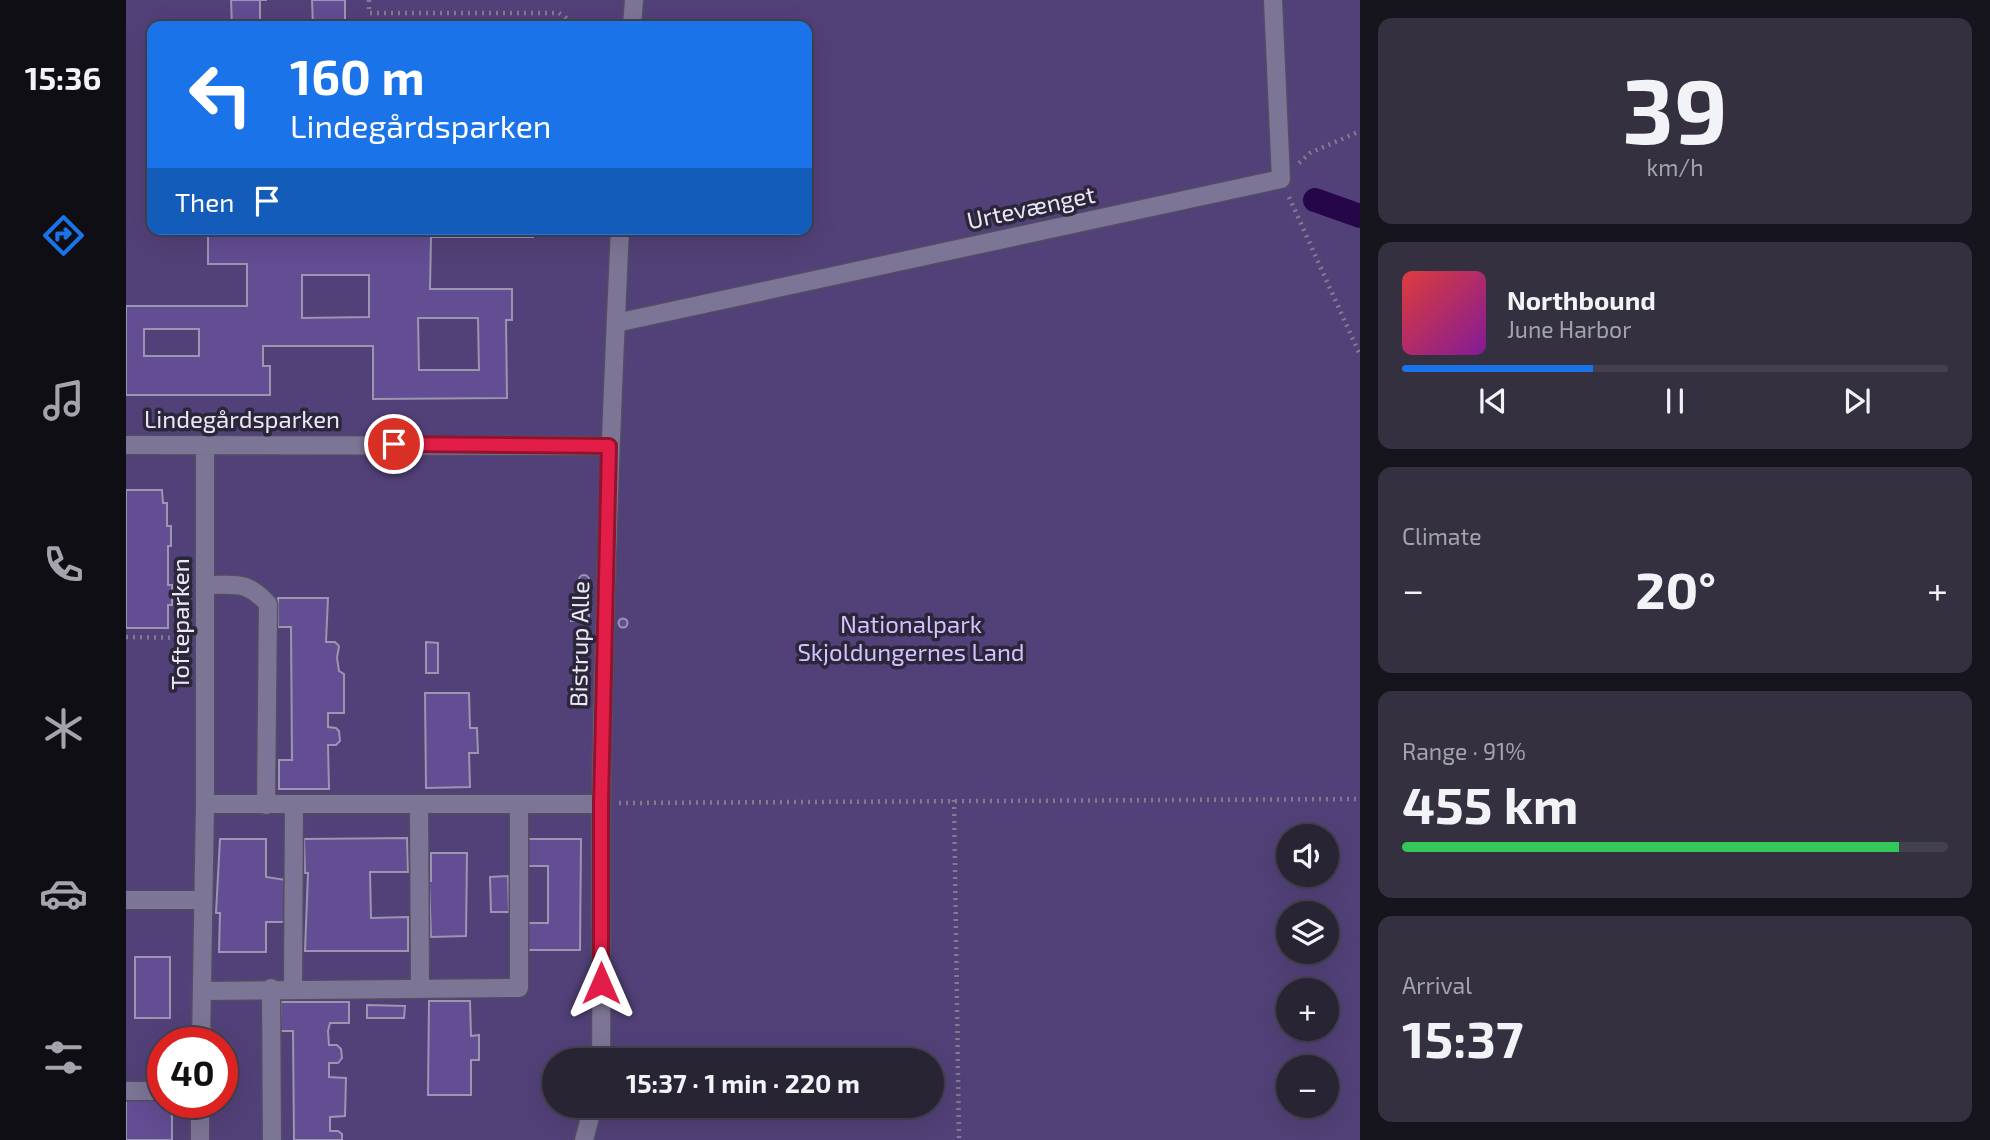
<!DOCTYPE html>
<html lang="en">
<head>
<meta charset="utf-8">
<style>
	:root { --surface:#282434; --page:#343040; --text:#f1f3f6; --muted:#a5a4ac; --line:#44414f; --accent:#1a73e8 }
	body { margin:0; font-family:"Exo 2",sans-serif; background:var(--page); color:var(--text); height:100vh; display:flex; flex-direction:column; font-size:26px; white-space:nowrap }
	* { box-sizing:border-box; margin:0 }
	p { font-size:23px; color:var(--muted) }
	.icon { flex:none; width:38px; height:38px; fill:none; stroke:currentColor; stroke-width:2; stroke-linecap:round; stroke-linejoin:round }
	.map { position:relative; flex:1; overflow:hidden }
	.drawer { display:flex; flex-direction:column; gap:18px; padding:18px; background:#16141d; width:630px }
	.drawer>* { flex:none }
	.guide { position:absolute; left:21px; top:21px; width:665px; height:214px; border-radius:14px; box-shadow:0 7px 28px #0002,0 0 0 2px var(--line); background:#1a73e8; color:#fff; overflow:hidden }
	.controls { position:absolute; left:1150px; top:824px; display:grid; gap:14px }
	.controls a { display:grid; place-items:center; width:63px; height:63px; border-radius:50%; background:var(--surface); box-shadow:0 7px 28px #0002,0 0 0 2px var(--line); font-size:35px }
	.speed { position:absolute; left:21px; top:1027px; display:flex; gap:14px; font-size:35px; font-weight:700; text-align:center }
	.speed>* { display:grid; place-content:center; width:91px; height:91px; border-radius:50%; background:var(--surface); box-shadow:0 7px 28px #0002,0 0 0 2px var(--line); line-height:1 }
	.speed .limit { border:10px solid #d22; background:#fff; color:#111 }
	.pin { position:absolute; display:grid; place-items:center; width:60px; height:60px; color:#fff; margin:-30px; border:4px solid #fff; border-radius:50%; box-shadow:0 2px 7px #0007 }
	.me { position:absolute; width:77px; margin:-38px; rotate:0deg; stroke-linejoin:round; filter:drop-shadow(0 0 5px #0008) }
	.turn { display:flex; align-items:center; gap:24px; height:147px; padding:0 28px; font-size:32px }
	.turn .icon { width:91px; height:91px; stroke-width:2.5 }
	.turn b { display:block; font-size:49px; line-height:60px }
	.then { display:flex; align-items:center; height:66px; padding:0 28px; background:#0003; gap:14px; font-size:26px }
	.big { font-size:52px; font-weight:700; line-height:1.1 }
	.drawer .card { flex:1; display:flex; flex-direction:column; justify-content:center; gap:10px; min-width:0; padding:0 24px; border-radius:14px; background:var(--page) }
	.drawer .dial { align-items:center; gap:0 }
	.dial b { font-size:91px; line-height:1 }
	.song { display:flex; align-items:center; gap:21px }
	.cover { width:84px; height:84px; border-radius:10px; background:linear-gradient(135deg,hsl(0 70% 55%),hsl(290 70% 35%)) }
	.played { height:7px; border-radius:4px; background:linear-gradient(90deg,var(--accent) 35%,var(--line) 35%) }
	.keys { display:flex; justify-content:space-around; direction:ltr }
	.heat { display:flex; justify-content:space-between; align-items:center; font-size:38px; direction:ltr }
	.charge { height:10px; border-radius:5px; background:linear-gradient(90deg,#34c759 91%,var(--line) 0) }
	.trip { position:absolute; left:416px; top:1048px; width:402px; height:70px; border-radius:35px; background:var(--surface); box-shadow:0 7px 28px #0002,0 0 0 2px var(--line); font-weight:700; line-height:70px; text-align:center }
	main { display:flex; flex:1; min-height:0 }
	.tabs { display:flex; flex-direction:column; width:126px; justify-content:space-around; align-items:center; background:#100e15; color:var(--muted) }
	.tabs .icon { width:49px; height:49px }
	.tabs .active { color:var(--accent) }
	.tabs b { font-size:32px; color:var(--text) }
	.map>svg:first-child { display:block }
	.green { fill:#524178; fill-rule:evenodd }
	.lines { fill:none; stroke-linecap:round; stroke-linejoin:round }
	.canal { stroke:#240649; stroke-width:24 }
	.building { fill:#634d93; stroke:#9b95af; stroke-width:2; fill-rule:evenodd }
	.minor-casing { stroke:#534d62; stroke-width:21 }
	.path { stroke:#807c8e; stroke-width:4.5; stroke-dasharray:2 5; stroke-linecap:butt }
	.minor { stroke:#7d7595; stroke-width:18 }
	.route-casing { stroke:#92132f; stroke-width:18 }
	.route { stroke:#e11d48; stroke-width:12 }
	.labels { text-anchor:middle; stroke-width:7; stroke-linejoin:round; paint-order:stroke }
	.street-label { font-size:24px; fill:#ebe8f6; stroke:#2c263b }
	.park-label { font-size:24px; fill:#d2c2ff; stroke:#2c263b }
</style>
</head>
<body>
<main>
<nav class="tabs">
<b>15:36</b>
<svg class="icon active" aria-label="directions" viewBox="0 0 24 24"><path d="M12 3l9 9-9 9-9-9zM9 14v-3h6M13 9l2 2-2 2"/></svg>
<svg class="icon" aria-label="music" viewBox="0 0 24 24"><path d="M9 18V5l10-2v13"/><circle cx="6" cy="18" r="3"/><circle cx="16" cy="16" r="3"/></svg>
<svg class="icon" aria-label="phone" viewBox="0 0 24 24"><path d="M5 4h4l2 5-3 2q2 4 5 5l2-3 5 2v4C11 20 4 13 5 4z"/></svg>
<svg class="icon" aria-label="climate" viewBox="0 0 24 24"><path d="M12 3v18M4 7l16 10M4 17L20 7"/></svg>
<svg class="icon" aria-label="car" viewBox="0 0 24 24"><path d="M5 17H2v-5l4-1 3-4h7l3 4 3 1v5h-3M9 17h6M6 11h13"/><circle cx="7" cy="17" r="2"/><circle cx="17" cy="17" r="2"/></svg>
<svg class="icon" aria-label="filters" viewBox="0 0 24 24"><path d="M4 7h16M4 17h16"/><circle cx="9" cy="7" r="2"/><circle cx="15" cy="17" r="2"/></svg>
</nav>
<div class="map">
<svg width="1234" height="1140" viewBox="0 0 1234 1140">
	<rect width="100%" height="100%" fill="#363046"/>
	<path class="green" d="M 0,0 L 1234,0 L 1234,1140 L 0,1140 ZM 26,26 L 681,26 L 681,229 L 26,229 ZM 1162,836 L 1200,836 L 1200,875 L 1162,875 ZM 1162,914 L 1200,914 L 1200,952 L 1162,952 ZM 1162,990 L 1200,990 L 1200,1029 L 1162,1029 ZM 37,1043 L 96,1043 L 96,1102 L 37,1102 ZM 429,1060 L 807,1060 L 807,1106 L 429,1106 ZM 1162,1068 L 1200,1068 L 1200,1106 L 1162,1106 Z"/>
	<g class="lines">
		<path class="canal" d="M 1189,200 L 1234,216"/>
	</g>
	<path class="building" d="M 105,0 L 141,0 L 134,0 L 134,26 L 106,26 Z
		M 186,0 L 219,0 L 219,26 L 187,26 Z
		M 82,229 L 407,229 L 407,237 L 305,237 L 304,289 L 386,289 L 386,320 L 380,320 L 381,398 L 247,399 L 247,346 L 137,346 L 137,366 L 144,366 L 144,395 L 0,395 L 0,306 L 121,306 L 121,264 L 82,264 ZM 176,275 L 243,275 L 243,317 L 176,318 ZM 292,318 L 352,318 L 353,370 L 293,370 ZM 18,329 L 73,329 L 73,356 L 18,356 Z
		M 0,490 L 36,490 L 37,503 L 41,503 L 41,526 L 45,526 L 45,546 L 42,546 L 42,585 L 46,585 L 46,605 L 42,605 L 42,628 L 0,628 Z
		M453 580a5 5 0 1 1 10 0a5 5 0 1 1-10 0Z
		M 152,598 L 202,598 L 200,642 L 209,642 L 213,646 L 211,658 L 213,671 L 218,674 L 218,713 L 202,713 L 202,727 L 210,728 L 213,731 L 214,741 L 210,745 L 202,745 L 203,789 L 153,789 L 153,760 L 166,760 L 165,627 L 152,627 Z
		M 445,602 L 463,603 L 463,621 L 445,621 Z
		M492.5 623a4.5 4.5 0 1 1 9 0a4.5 4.5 0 1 1-9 0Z
		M 300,642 L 312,643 L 312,673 L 300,673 Z
		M 299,693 L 343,693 L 344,728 L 351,728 L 352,753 L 343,753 L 344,787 L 300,788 Z
		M 281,838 L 282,872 L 244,872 L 245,918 L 282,917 L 282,951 L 179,951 L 182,873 L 179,873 L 178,839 Z
		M 94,839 L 140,839 L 140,877 L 160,880 L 160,922 L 140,922 L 140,952 L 93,952 L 94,913 L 90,913 Z
		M 401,839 L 455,839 L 454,950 L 402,950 L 402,923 L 422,923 L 422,866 L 401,866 Z
		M 305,853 L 341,853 L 340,936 L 305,937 L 303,881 L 305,881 Z
		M 382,876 L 383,912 L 365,912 L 364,877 Z
		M 9,957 L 44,957 L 44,1018 L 9,1018 Z
		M 303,1001 L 344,1001 L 345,1036 L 353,1035 L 353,1060 L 345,1060 L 345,1095 L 302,1095 Z
		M 155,1002 L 223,1002 L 223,1023 L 204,1023 L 202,1031 L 203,1045 L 211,1045 L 215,1049 L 216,1058 L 212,1063 L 203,1063 L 203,1077 L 220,1078 L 219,1116 L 204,1117 L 204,1131 L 212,1131 L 216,1134 L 216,1140 L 168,1140 L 167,1031 L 154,1031 Z
		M 241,1005 L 279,1006 L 278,1018 L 241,1018 Z
		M 37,1094 L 37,1102 L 46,1102 L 46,1140 L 0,1140 L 0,1095 Z"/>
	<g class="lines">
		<g class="minor-casing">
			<path id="minor" d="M 506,26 L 508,0
				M 490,323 L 1155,179 L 1147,0
				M 0,445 L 483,446
				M 80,585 C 110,585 120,580 142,604 L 140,805
				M 79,804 L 475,804
				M 293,804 L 294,988
				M 0,900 L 76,900
				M 145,988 L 146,1140
				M 167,988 L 168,805
				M 76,991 L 393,988 L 393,804
				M 75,1043 L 79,804 L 79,445
				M 475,1060 C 476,974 474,887 475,801 C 478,610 485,420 494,229
				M 0,1091 L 37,1091
				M 74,1140 L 74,1102
				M 458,1140 L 467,1106"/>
		</g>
		<path class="path" d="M 243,0 L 243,13 L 433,13 L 440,18 L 445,26
			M 1173,163 L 1184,153 L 1234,131
			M 1163,197 L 1234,355
			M 0,637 L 61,638
			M 828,800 L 833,1140
			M 493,803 L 1234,799"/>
		<use href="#minor" class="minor"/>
	</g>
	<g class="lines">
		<g class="route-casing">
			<path id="route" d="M 268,444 L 483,446 L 475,804 L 475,983"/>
		</g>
		<use href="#route" class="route"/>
	</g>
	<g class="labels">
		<g class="street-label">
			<text transform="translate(905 208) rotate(-12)" y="8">Urtevænget</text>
			<text x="116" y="428">Lindegårdsparken</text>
			<text transform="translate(55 624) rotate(-90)" y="8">Tofteparken</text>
			<text transform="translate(454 644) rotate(-89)" y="8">Bistrup Alle</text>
		</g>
		<g class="park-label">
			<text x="785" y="633">Nationalpark<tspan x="785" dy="28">Skjoldungernes Land</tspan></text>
		</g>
	</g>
</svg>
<div class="controls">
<a><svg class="icon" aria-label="sound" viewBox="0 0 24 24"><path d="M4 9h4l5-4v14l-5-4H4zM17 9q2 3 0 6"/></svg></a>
<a><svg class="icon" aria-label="layers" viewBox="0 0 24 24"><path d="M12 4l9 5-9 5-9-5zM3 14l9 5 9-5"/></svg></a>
<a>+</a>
<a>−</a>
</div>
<div class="speed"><div class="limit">40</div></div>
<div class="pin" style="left:268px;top:444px;background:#d93025"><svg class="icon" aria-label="arrive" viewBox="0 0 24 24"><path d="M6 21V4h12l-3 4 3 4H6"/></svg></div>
<svg class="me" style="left:475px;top:983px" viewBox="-20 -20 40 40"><path d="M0-17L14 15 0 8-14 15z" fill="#e11d48" stroke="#fff" stroke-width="4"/></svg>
<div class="trip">15:37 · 1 min · 220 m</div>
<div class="guide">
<div class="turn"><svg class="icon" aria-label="left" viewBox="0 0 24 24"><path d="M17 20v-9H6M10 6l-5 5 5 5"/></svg><div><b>160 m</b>Lindegårdsparken</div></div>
<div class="then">Then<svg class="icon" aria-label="arrive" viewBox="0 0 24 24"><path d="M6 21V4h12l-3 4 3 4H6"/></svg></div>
</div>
</div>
<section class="drawer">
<div class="card dial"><b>39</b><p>km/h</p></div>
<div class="card">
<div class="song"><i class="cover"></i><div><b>Northbound</b><p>June Harbor</p></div></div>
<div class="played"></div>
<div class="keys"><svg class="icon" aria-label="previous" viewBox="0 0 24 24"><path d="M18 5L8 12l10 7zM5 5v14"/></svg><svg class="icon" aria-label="pause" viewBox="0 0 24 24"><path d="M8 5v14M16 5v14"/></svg><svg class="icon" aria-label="next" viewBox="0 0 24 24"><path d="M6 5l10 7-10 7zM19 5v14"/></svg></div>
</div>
<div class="card"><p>Climate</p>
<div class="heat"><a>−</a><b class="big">20°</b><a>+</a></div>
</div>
<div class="card"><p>Range · 91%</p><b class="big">455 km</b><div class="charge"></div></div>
<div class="card"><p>Arrival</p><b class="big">15:37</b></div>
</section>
</main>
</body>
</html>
